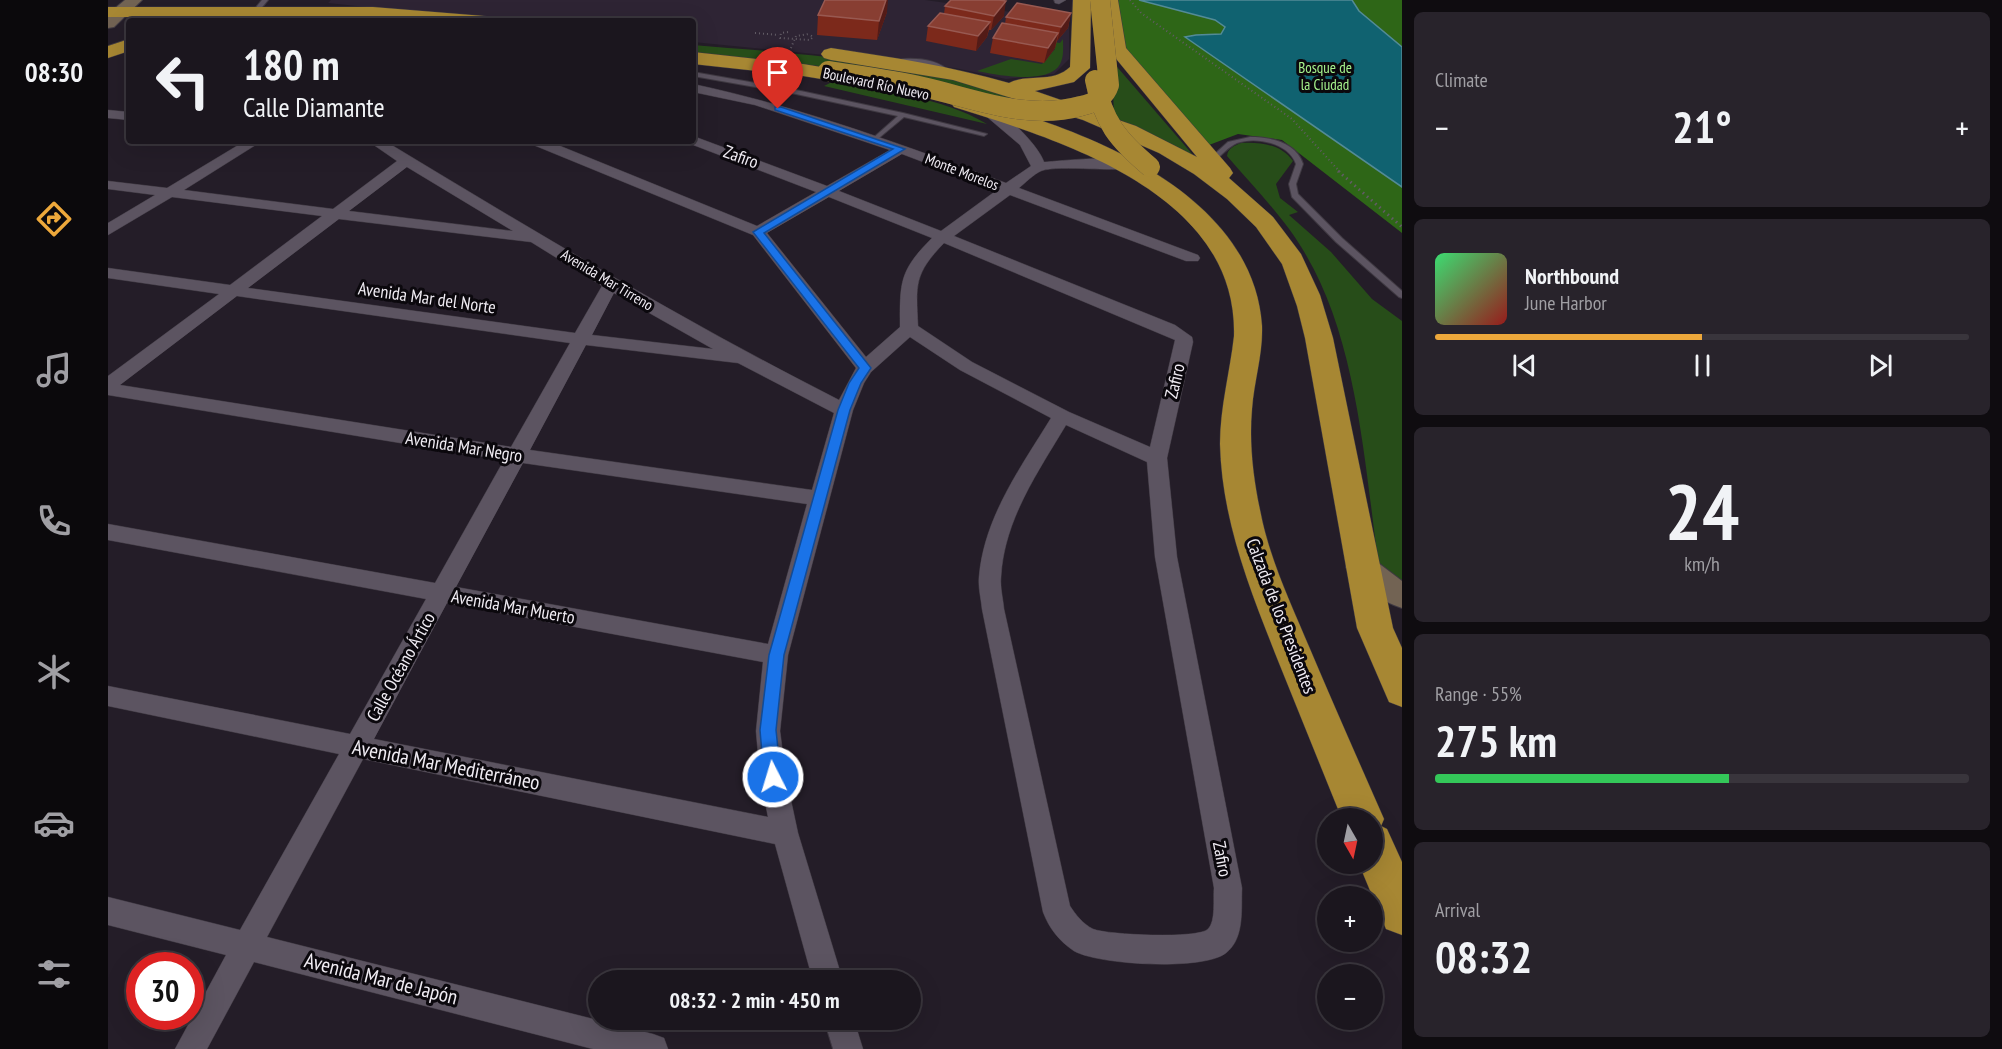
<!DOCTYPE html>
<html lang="en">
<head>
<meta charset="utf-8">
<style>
	:root { --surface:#1b161e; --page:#28232b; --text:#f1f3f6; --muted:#a09fa4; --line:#39353c; --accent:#eda83b }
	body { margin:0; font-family:"PT Sans Narrow",sans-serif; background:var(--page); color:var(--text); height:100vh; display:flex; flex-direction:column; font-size:22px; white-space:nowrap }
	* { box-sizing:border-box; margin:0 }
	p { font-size:20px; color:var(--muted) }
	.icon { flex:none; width:33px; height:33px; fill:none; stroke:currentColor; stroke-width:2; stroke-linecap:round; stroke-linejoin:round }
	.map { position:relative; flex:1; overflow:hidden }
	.drawer { display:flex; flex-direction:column; gap:12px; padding:12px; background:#0f0c10; width:600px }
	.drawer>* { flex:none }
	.top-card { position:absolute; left:18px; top:18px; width:570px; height:126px; border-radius:6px; box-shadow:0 6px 24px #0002,0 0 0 2px var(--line); background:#1b161e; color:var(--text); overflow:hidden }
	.needle { width:39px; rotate:171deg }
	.fabs { position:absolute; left:1209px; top:808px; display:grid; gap:12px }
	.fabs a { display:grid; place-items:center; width:66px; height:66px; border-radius:50%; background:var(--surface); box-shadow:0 6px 24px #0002,0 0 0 2px var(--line); font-size:30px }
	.speed { position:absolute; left:18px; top:952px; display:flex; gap:12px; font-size:30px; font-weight:700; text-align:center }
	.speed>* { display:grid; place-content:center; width:78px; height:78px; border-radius:50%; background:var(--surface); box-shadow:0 6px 24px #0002,0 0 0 2px var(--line); line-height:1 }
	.speed .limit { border:9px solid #d22; background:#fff; color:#111 }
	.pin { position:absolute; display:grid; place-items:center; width:51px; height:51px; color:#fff; margin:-62px -26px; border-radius:50% 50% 50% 0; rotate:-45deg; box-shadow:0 0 6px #0007 }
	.pin .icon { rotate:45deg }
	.me { position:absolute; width:66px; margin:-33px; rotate:355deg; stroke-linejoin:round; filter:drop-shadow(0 0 4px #0008) }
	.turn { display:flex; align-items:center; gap:21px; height:126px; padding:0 18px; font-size:27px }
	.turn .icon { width:78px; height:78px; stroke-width:2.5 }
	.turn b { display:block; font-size:42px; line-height:51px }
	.big { font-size:45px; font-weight:800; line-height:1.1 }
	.drawer .card { flex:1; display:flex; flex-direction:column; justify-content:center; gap:9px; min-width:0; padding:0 21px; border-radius:9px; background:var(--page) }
	.drawer .dial { align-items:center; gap:0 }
	.dial b { font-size:78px; line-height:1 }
	.song { display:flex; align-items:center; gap:18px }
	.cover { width:72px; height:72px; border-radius:9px; background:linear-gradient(135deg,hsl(140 70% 55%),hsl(0 70% 35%)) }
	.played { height:6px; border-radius:3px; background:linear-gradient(90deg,var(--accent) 50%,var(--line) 50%) }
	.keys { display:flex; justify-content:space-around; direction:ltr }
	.heat { display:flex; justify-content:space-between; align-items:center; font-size:33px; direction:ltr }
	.charge { height:9px; border-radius:4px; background:linear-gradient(90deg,#34c759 55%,var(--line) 0) }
	.trip { position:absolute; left:480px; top:970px; width:333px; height:60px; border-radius:30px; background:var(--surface); box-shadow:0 6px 24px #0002,0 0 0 2px var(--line); font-weight:800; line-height:60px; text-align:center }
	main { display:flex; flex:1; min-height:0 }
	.dock { display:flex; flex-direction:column; width:108px; justify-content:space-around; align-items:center; background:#0b090c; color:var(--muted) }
	.dock .icon { width:42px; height:42px }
	.dock .current { color:var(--accent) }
	.dock b { font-size:27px; color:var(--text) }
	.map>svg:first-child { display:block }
	.built { fill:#2e2434 }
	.green { fill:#274d19 }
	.forest { fill:#2e6617 }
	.water { fill:#106270; stroke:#538b97; stroke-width:1.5 }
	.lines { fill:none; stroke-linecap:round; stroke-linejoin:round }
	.lane-casing { stroke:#3f3942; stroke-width:2 }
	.street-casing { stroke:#3f3942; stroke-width:1 }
	.secondary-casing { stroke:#3f3942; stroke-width:2 }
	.highway-casing { stroke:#3f3942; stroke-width:1 }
	.path-far1 { stroke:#625c65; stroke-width:2; stroke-dasharray:1 3; stroke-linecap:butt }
	.path { stroke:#625c65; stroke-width:3; stroke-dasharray:1.5 4; stroke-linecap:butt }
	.lane { fill:#5c5461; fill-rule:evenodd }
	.street { fill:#5c5461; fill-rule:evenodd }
	.secondary { fill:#726353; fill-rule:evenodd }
	.highway { fill:#a78733; fill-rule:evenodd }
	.highway-bridge-casing { stroke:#3f3942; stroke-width:20; stroke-linecap:butt }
	.path-bridge { stroke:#625c65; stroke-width:2; stroke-dasharray:1 3; stroke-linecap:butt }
	.highway-bridge { stroke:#a78733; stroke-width:20 }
	.wall { fill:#7c291b }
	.shaded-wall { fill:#531b17 }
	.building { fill:#883e32; stroke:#985951; stroke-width:1.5 }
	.route { fill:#1a73e8; stroke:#114b97; stroke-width:1.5 }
	.labels { text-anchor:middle; stroke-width:6; stroke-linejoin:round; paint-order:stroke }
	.far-park-label { font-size:15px; fill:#a5f28c; stroke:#0b080d }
	.far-street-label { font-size:15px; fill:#f0ecf3; stroke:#0b080d }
	.street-label { font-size:18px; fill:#f0ecf3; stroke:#0b080d }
	.near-street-label { font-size:21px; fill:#f0ecf3; stroke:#0b080d }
</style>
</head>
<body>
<main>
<nav class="dock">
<b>08:30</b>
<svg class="icon current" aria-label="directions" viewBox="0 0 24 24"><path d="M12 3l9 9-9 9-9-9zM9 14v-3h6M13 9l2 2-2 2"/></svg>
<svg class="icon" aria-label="music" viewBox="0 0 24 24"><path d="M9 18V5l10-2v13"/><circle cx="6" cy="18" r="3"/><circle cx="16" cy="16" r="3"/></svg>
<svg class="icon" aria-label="phone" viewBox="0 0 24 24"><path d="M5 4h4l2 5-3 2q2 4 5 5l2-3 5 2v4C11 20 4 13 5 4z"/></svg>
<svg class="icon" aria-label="climate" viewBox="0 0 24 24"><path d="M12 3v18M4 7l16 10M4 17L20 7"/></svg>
<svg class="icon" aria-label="car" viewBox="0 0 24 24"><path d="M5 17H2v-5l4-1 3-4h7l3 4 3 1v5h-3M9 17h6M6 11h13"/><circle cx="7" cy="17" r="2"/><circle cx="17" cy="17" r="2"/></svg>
<svg class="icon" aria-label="filters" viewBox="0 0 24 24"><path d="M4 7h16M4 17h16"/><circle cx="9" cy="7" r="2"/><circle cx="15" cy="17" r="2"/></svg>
</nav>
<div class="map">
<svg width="1294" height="1049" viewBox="0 0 1294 1049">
	<rect width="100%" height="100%" fill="#241d28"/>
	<path class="built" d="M 223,0 L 817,0 L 961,20 L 961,59 L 946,74 L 898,79 L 847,68 L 585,42 L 585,21 L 391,21 L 220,3 Z"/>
	<path class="green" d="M 274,16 L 325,21 L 48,21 L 65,18 Z
		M 955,39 C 955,46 956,55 953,62 C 944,86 888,75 869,71 L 903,59 L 934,64 L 947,49 L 941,41 L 952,43 Z
		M 585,45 C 700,55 829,60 933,111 L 746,70 L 585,52 Z
		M 1004,61 L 1085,155 L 1006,117 Z
		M 726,81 C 776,92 834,97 879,124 L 716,86 Z
		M 1133,143 C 1152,142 1173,144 1185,161 L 1168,184 L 1172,198 L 1190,212 L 1181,215 L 1223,252 L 1264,299 L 1294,321 L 1294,588 L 1271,568 C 1257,468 1250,343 1198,255 C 1177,218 1147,189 1119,156 C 1120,148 1126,146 1133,143 Z"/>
	<path class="forest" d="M 997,0 L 1294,0 L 1294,233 L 1174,140 L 1130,134 L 1101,145 L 1013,47 Z"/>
	<path class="water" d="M 1031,0 L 1244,0 L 1251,11 L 1294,47 L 1294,187 L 1077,37 L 1088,35 L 1113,34 L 1117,27 L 1107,20 Z"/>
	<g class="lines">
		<g class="lane-casing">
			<path id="lane" d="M 154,0 L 160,0 L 150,12 L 146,12 L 145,11 Z
				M 795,59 C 814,58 831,60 845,74 L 840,75 C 822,62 807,61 786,64 L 783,62 Z
				M 585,72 L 688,90 L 795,113 L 879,134 L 876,136 L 796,117 L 766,142 L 764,141 L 764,139 L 790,116 L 688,94 L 585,76 Z
				M 1142,137 C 1162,137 1188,142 1195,164 L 1188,184 L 1190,194 L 1234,238 L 1294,291 L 1294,298 L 1291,297 L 1228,242 L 1184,197 L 1181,184 L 1188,164 C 1181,143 1148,136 1129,143 C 1120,147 1114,155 1106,161 L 1100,160 L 1120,142 Z"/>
		</g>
		<g class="street-casing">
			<path id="street" d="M 946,0 L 958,0 L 951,4 L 947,3 Z
				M 585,84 C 693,107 795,145 898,183 L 923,166 L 912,145 L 872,111 L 874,108 C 892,104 931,146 936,162 C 954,161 1013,153 1025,166 C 1017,174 951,164 933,171 C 926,174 917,183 911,188 L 1090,255 L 1092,258 L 1090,261 L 1078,261 L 902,195 L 846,236 L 1067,325 L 1084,337 L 1085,342 L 1059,458 L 1069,557 L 1134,888 C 1133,909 1137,938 1118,953 C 1096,971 990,965 966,951 C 951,941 941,928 935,912 L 874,609 C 873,598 870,588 871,577 C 876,517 913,467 943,418 L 852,370 L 802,337 L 763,372 L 756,383 L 745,410 L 680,655 L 672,731 L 678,777 L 690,833 L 735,981 L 705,981 L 667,844 L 255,759 L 159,937 L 545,1034 L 556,1038 L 560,1049 L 485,1049 L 146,962 L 99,1049 L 67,1049 L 118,955 L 0,925 L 0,897 L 132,930 L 231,754 L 0,706 L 0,686 L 242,734 L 318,599 L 0,540 L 0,524 L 327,583 L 396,460 L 0,395 L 0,376 L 111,294 L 0,278 L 0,268 L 122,285 L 214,216 L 64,197 L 0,235 L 0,223 L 47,195 L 0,189 L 0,181 L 59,188 L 137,141 L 154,141 L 76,190 L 225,209 L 289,161 L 260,141 L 277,141 C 426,231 575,321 731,400 L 748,368 L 645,235 L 423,144 L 421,141 L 440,141 L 649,226 L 708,192 L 580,143 L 579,141 L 585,141 L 585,136 L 719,186 L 782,150 L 647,105 L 585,92 ZM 794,154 L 889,190 L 833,231 L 731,191 ZM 299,167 L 405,231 L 241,211 ZM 721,197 L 824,238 C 791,271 792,282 792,327 L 758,357 L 659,233 ZM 231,219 L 423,242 L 494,286 L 467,333 L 140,288 ZM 836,243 L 1067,340 L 1042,447 L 961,412 L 864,362 L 810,326 C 808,284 806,274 836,243 ZM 506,293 L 605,349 L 484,335 ZM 129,296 L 462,343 L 403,447 L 12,385 ZM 478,345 L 630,363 L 726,413 L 704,490 L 422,450 ZM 958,425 L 1039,462 L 1047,557 L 1106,888 C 1105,899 1108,921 1100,929 C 1091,939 1000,935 985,929 C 975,924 968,915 962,906 L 896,609 C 895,598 892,588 893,577 C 896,520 930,472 958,425 ZM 415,463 L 699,504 L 660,644 L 348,587 ZM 339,603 L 655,662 L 648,731 L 652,777 L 660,817 L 266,739 Z
				M 0,110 L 21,112 L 21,120 L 0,118 Z
				M 716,1020 L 746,1020 L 755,1049 L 725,1049 Z"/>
		</g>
		<g class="secondary-casing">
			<path id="secondary" d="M 17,0 L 34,0 L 6,27 L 0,28 L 0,14 Z
				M 1254,555 L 1265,559 L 1294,581 L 1294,608 C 1273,601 1249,587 1238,567 L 1243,559 Z"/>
		</g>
		<g class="highway-casing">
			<path id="highway" d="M 965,0 L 983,0 L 982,68 L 966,82 L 927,91 L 1028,126 L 1089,157 L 1000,49 L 992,0 L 1010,0 L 1018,48 L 1122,168 L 1125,173 L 1121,178 L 1165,217 L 1193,254 L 1212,295 L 1225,338 L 1285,628 L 1294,648 L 1294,707 L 1281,702 L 1249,628 L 1197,338 L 1189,306 L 1174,264 L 1148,227 L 1119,199 L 1086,174 L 1051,153 L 975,120 L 845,80 L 723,60 L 716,58 L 713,54 L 716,50 L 723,48 C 783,57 842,66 901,83 C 920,73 944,84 962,67 Z
				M 0,7 L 265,7 L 376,16 L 382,17 L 385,21 L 310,21 L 265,17 L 0,17 Z
				M 21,39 L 21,51 L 0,58 L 0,46 Z
				M 585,52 L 695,64 L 756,74 L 763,76 L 766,80 L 763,84 L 756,86 L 695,76 L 585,64 Z
				M 853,97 C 966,125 1145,188 1154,326 C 1155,354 1146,381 1144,409 C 1141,442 1145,477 1152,510 C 1161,558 1183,604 1202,649 C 1226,706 1251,762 1276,819 L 1273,826 L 1279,829 L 1294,862 L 1294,935 L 1278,929 L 1251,864 L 1264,864 L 1264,819 L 1234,819 C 1213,767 1192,715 1171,663 C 1143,592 1114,522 1112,444 C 1112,407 1122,372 1126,336 C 1130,194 955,141 846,107 L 843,103 L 846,99 Z"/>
		</g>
		<path class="path-far1" d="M 1022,0 L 1033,13 L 1184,119 L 1232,172
			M 680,32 L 673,33 L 672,38 L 702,40 L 705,37 L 701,34
			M 647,33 L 671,35"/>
		<path class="path" d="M 1230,171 L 1294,227"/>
		<use href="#lane" class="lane"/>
		<use href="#street" class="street"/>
		<use href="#secondary" class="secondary"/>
		<use href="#highway" class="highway"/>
		<g class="highway-bridge-casing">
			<path id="highway-bridge" d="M 720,71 C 752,76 784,80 815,87 C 868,99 919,121 973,106 C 986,103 997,98 1001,85 L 992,0
				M 987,80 C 995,122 1010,140 1042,167"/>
		</g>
		<path class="path-bridge" d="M 686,83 L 672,83 L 670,79 L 688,36 L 701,34"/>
		<use href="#highway-bridge" class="highway-bridge"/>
	</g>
	<path class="wall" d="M 837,6 L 896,16 L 883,30 L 881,30 L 879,37 L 868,51 L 818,41 L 820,26 L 836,14 Z
		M 779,12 L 769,40 L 709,35 L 710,15 Z
		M 963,13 L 960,28 L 949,41 L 947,48 L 936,63 L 882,53 L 885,38 L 897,24 L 898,17 Z"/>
	<path class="shaded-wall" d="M 778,0 L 780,0 L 779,12 L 769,40 L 771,21 Z
		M 898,1 L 896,16 L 883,30 L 886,16 Z
		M 963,13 L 960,28 L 949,41 L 953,27 Z
		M 882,22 L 879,37 L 868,51 L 870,36 Z
		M 950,33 L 947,48 L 936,63 L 940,48 Z"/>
	<path class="building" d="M 717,0 L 778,0 L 771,21 L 710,15 Z
		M 843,0 L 891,0 L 898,1 L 886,16 L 837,6 Z
		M 909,3 L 963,13 L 953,27 L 898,17 Z
		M 832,13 L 882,22 L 870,36 L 820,26 Z
		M 894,23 L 950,33 L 940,48 L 885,38 Z"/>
	<path class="route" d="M 667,107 L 673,107 L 797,149 L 656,233 L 763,368 L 753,383 L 742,410 L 676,655 L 668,730 L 673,777 L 671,783 L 665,785 L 659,783 L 656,777 L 652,730 L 661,655 L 730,410 L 741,383 L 751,368 L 645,232 L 785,149 L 667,110 Z"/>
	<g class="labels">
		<g class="far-park-label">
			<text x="1217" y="73">Bosque de<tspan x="1217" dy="17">la Ciudad</tspan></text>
		</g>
		<g class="far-street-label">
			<text transform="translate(768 84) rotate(12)" y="5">Boulevard Río Nuevo</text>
			<text transform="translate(854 172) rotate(21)" y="5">Monte Morelos</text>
			<text transform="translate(499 280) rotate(31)" y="5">Avenida Mar Tirreno</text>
		</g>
		<g class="street-label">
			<text transform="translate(633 157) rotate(20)" y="6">Zafiro</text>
			<text transform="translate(319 298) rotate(8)" y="6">Avenida Mar del Norte</text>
			<text transform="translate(1067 381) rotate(-77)" y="6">Zafiro</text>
			<text transform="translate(356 447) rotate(9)" y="6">Avenida Mar Negro</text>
			<text transform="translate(405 607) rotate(10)" y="6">Avenida Mar Muerto</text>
			<text transform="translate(1173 616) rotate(69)" y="6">Calzada de los Presidentes</text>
			<text transform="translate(293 667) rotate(-61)" y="6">Calle Océano Ártico</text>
			<text transform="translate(1114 859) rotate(79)" y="6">Zafiro</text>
		</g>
		<g class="near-street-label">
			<text transform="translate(338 765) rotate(11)" y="7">Avenida Mar Mediterráneo</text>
			<text transform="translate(273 979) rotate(14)" y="7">Avenida Mar de Japón</text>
		</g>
	</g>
</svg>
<div class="fabs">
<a><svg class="needle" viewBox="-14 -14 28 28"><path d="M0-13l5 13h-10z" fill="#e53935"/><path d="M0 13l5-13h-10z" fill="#a09fa4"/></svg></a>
<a>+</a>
<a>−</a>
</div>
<div class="speed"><div class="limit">30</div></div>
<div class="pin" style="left:670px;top:109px;background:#d93025"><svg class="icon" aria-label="arrive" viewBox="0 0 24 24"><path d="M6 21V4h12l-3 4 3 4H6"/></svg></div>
<svg class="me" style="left:665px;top:777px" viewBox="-20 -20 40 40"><circle r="17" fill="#1a73e8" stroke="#fff" stroke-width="3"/><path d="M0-11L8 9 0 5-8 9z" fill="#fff"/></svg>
<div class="trip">08:32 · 2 min · 450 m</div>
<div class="top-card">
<div class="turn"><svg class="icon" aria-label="left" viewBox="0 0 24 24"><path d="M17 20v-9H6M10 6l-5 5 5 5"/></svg><div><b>180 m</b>Calle Diamante</div></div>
</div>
</div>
<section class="drawer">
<div class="card"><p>Climate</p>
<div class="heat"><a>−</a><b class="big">21°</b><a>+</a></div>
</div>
<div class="card">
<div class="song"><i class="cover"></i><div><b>Northbound</b><p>June Harbor</p></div></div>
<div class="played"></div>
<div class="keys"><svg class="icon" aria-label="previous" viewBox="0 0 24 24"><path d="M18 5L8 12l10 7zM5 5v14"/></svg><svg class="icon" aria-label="pause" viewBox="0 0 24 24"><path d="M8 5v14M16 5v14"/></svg><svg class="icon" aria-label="next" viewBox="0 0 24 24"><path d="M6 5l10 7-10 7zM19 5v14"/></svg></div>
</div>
<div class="card dial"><b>24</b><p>km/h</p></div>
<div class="card"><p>Range · 55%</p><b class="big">275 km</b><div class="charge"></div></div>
<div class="card"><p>Arrival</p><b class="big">08:32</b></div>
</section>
</main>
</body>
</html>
